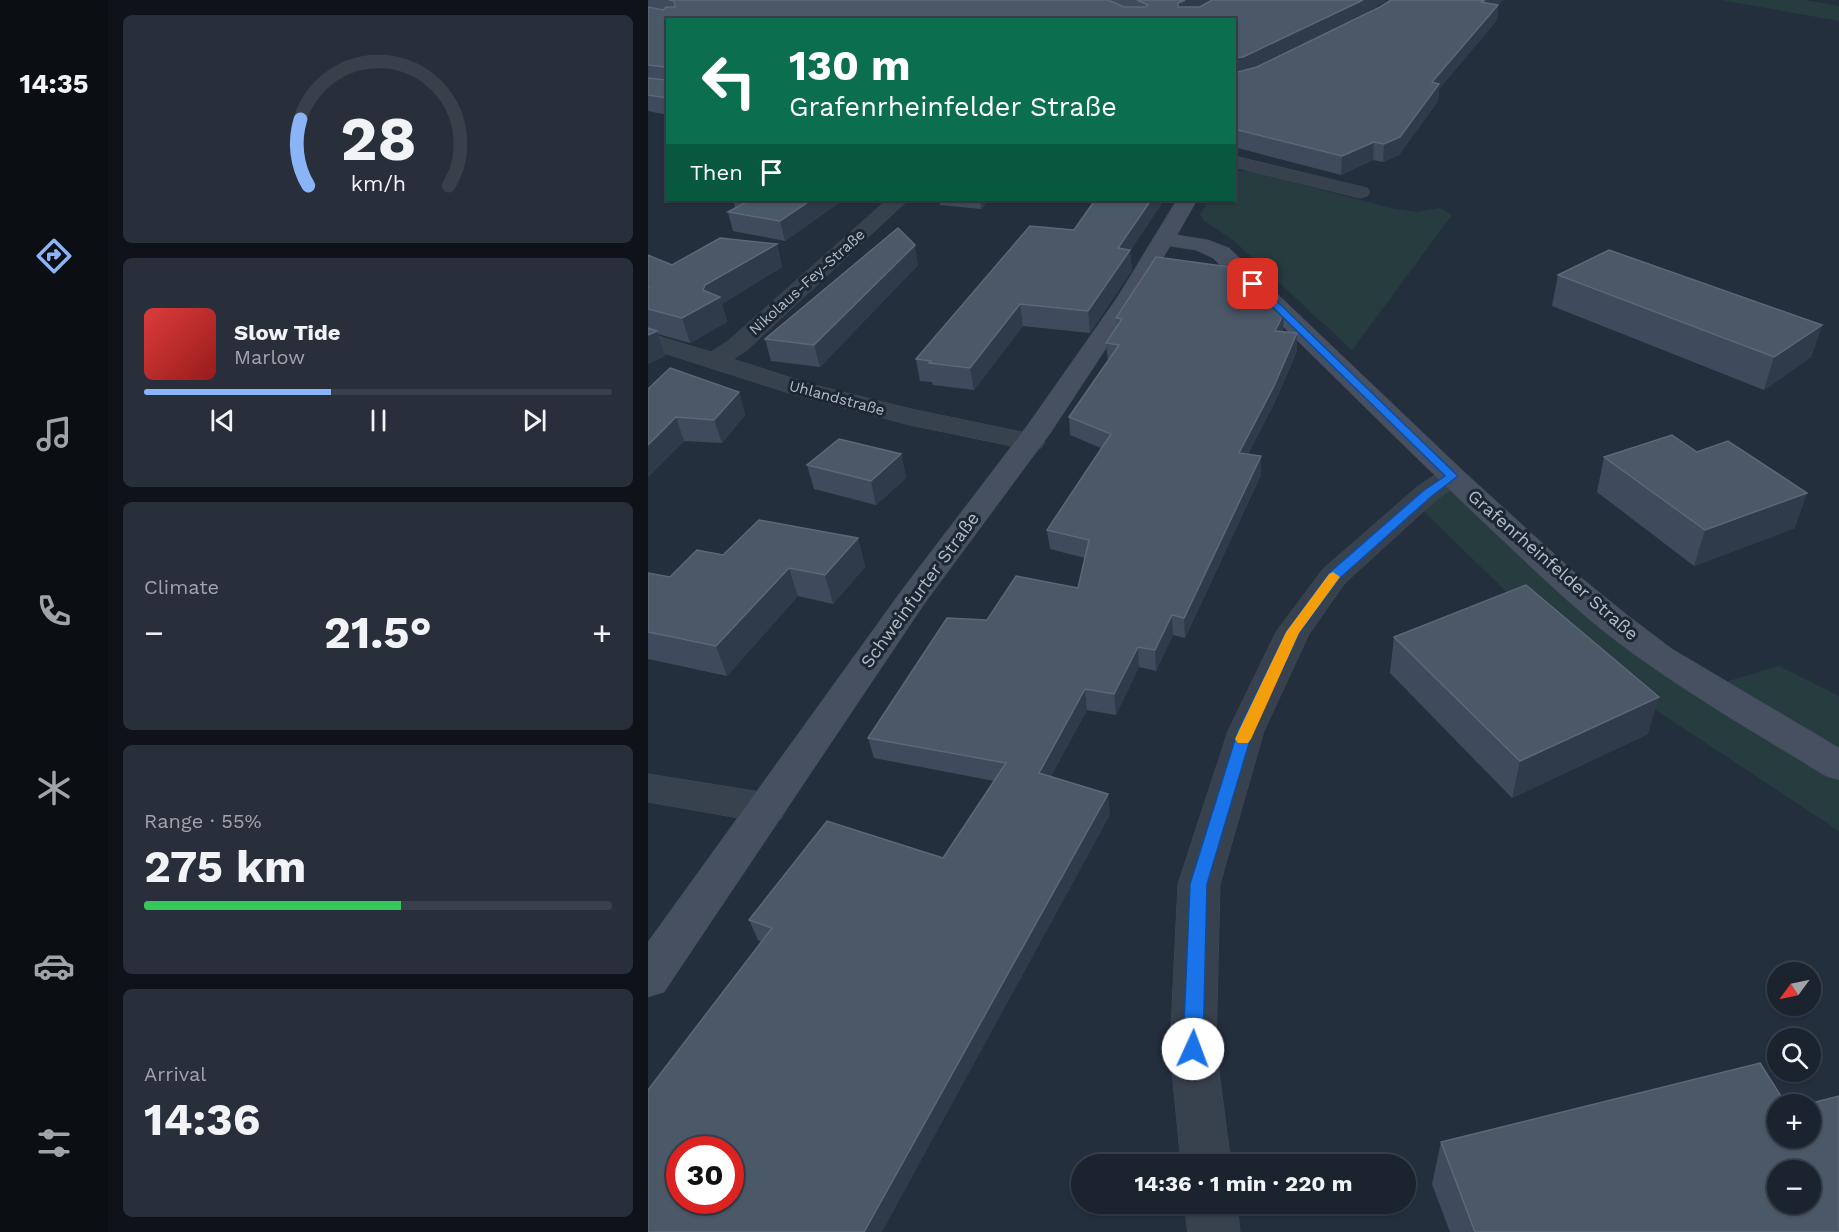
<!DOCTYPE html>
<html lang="en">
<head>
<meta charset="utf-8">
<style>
	:root { --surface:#1b232e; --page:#282f3a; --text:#f1f3f6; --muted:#a0a4aa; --line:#39404a; --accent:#8ab4f8 }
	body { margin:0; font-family:"Work Sans",sans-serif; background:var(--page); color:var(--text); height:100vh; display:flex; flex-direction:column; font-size:22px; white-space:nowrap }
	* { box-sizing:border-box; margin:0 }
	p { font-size:20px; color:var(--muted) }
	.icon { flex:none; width:33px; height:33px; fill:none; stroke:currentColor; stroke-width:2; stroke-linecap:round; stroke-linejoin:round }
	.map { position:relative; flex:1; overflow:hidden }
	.side { display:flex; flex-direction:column; gap:15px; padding:15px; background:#0f1319; width:540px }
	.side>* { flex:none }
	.guide { position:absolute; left:18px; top:18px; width:570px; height:183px; border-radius:0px; box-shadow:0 2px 4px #0004,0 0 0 2px var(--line); background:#0b6e4f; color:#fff; overflow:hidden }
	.needle { width:39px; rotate:237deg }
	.tools { position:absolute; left:1119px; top:962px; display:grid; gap:12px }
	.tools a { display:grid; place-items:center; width:54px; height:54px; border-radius:50%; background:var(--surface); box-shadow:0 2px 4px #0004,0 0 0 2px var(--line); font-size:30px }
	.speed { position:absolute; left:18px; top:1136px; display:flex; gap:12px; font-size:30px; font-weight:700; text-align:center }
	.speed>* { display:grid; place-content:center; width:78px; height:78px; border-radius:50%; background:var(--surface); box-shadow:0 2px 4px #0004,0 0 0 2px var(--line); line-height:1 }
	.speed .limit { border:9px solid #d22; background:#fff; color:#111 }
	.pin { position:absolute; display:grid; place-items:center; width:51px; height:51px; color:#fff; margin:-26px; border-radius:12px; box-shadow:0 3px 9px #0006 }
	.me { position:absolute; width:66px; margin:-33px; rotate:2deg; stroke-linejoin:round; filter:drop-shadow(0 0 4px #0008) }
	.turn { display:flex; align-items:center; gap:21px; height:126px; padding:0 24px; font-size:27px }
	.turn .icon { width:78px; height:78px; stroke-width:2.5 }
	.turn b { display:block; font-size:42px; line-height:51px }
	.then { display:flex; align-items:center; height:57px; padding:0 24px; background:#0003; gap:12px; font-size:22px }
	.big { font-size:45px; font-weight:700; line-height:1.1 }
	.side .card { flex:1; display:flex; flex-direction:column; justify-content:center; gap:9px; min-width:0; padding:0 21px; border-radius:9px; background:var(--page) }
	.side .dial { align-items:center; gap:0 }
	.dial svg { height:156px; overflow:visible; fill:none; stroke:var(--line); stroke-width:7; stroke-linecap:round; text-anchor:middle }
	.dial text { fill:var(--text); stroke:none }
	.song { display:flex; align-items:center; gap:18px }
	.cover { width:72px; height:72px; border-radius:9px; background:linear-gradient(135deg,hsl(0 70% 55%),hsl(0 70% 35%)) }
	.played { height:6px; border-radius:3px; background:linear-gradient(90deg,var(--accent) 40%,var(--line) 40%) }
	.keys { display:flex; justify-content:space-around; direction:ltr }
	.heat { display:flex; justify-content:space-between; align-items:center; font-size:33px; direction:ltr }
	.charge { height:9px; border-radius:4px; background:linear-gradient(90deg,#34c759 55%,var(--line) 0) }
	.trip { position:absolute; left:423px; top:1154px; width:345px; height:60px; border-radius:30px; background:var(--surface); box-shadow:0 2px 4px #0004,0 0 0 2px var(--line); font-weight:700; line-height:60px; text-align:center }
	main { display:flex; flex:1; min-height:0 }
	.tabs { display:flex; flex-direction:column; width:108px; justify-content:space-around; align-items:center; background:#0b0e12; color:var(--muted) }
	.tabs .icon { width:42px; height:42px }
	.tabs .selected { color:var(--accent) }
	.tabs b { font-size:27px; color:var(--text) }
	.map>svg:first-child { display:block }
	.green { fill:#263c3f }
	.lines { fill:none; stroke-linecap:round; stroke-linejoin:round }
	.street-casing { stroke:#414a57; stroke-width:1 }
	.secondary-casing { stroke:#414a57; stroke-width:1 }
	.street { fill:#38414e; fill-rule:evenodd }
	.secondary { fill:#465061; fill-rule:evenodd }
	.wall { fill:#3f4b5c }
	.shaded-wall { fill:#2f3b4b }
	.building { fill:#4b5868; stroke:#5c6777; stroke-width:1.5; fill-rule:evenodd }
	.route { fill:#1a73e8; stroke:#114b97; stroke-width:1.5 }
	.slow { fill:#f59e0b }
	.labels { text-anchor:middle; stroke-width:6; stroke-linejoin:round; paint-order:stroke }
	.far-street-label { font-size:15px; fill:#b4bcc9; stroke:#1d2633 }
	.street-label { font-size:18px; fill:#b4bcc9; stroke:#1d2633 }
</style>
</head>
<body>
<main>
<nav class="tabs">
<b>14:35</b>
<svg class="icon selected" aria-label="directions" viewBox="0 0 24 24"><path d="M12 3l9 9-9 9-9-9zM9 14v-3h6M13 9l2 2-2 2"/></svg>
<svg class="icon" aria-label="music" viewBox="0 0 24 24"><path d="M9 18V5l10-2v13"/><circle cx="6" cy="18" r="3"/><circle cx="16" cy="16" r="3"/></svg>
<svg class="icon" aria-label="phone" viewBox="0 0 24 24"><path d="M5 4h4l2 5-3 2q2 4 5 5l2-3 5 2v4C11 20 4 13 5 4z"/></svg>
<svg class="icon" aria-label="climate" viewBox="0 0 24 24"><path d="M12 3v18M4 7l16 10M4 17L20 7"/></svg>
<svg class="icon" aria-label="car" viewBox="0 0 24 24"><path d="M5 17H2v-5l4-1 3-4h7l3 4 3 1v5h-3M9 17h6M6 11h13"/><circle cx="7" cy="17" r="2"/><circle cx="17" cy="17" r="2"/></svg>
<svg class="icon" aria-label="filters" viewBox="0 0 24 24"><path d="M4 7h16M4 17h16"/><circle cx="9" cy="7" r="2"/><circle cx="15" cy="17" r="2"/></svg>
</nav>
<section class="side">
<div class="card dial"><svg viewBox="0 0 100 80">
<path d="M14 69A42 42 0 1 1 86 69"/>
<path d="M14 69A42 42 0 0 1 10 35" stroke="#8ab4f8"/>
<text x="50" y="56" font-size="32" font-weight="700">28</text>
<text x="50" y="72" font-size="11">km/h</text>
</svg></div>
<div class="card">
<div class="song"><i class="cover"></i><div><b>Slow Tide</b><p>Marlow</p></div></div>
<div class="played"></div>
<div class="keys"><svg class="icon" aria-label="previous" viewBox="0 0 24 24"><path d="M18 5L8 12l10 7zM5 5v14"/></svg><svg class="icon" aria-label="pause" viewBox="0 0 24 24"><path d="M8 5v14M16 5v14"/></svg><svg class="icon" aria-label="next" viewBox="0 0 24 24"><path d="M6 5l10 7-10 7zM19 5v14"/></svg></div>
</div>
<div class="card"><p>Climate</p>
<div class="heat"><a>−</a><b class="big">21.5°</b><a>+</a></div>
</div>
<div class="card"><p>Range · 55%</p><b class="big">275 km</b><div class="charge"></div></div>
<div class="card"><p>Arrival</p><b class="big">14:36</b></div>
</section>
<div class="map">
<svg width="1191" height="1232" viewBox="0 0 1191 1232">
	<rect width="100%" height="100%" fill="#242f3e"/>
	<path class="green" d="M 1073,0 L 1157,0 L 1191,6 L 1191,21 Z
		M 587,171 L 602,171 L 747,209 L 769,212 L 791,208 L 804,215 L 704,350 L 585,240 L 556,221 L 552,214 L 561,200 L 586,200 Z
		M 804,477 L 1060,687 L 1131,666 L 1191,696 L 1191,755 L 1133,733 L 1191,781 L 1191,831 L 959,678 L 868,601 L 768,504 Z"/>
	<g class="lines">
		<g class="street-casing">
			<path id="street" d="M 586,156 L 719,188 L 722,192 L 719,196 L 712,198 L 586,167 Z
				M 239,200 L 260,200 L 98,351 L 85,359 L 162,384 L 263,409 L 393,436 L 397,442 L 393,448 L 383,450 L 262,425 L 144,394 L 0,348 L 0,333 L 63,352 L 80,341 Z
				M 804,467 L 814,470 L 818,476 L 814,482 L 789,499 L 697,583 L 661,634 L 616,731 L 572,884 L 568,1049 L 583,1164 L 533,1164 L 522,1049 L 530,884 L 580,731 L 628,632 L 675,569 L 769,487 L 794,470 Z
				M 0,774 L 119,793 L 133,797 L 139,808 L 133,819 L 119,823 L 0,802 Z
				M 537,1203 L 589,1203 L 592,1232 L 540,1232 Z"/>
		</g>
		<g class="secondary-casing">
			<path id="secondary" d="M 529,200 L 549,200 L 529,235 L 560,240 L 581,248 L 814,470 L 926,572 L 979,615 L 1024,649 L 1191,748 L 1191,780 L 1178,776 C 1103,730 1027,687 958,633 C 912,596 870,554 827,514 C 739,430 653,343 565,258 L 548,250 L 522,246 L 491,298 L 403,432 L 276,604 L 16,992 L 0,997 L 0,942 L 254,590 L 379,426 L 469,298 Z"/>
		</g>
		<use href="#street" class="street"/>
		<use href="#secondary" class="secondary"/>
	</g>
	<path class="wall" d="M 0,0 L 563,0 L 551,7 L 552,7 L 564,0 L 739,0 L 719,12 L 606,67 L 732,7 L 743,0 L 856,0 L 849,5 L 850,5 L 849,20 L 791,89 L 790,101 L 751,155 L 735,162 L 725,160 L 693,175 L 586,147 L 586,20 L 20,20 L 20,115 L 0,111 Z
		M 85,200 L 195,200 L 137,241 L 85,231 L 80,212 L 87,208 Z
		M 291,200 L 341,200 L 333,209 L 292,205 Z
		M 447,200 L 516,200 L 482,251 L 484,270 L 442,333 L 375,326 L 326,390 L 285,385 L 284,382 L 272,381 L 268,359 L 426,230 Z
		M 129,244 L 134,267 L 74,304 L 79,322 L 42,343 L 10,334 L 17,356 L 0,364 L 0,255 L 24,265 Z
		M 270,265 L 172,367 L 123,361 L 117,339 Z
		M 910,275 L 1174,325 L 1163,357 L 1116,390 L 904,306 Z
		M 636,313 L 635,330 L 634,332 L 649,333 L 649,351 L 626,404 L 600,454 L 613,456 L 613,475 L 537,638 L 525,635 L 508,671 L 491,667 L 468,715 L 439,710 L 403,776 L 462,815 L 114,942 L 110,940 L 101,920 L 295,858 L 346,781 L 226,758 L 220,738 L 339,620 L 430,588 L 437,558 L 402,549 L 399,530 L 453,448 L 422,435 L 421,417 L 460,361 L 458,343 L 469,327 L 468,318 Z
		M 0,389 L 91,392 L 97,415 L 74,443 L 36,441 L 0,477 Z
		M 253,454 L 258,478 L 228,505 L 166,489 L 159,465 Z
		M 956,457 L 1147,528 L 1046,566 L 949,492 Z
		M 210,538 L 217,567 L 185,604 L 150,596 L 79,676 L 0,659 L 0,573 L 22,577 L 75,555 Z
		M 746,637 L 1000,734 L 864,798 L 742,673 Z
		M 793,1142 L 1191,1232 L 802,1232 L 784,1184 Z"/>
	<path class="shaded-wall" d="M 537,0 L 563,0 L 531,18 L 530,7 L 530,3 Z
		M 715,0 L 739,0 L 719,12 L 595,73 L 586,75 L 586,58 Z
		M 837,0 L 856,0 L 832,17 L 833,2 Z
		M 850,5 L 849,20 L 791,89 L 790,101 L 751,155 L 735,162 L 736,144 L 784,82 Z
		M 726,142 L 725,160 L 693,175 L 694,156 Z
		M 163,200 L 195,200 L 137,241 L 132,221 Z
		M 332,200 L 341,200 L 333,209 Z
		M 503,200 L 516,200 L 482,251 L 484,270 L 442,333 L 440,311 L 470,248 Z
		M 129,244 L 134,267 L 74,304 L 79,322 L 42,343 L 34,318 L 55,290 L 57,285 Z
		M 267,245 L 270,265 L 172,367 L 166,345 Z
		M 372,304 L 375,326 L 326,390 L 322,368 Z
		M 636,313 L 635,330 L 626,348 L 627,331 Z
		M 1174,325 L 1163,357 L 1116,390 L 1126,357 Z
		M 9,331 L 17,356 L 0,364 L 0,335 Z
		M 649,333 L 649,351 L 626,404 L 591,472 L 591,453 Z
		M 91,392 L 97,415 L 74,443 L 66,420 Z
		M 28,417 L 36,441 L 0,477 L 0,445 Z
		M 253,454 L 258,478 L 228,505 L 223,481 Z
		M 613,456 L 613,475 L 537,638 L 536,618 Z
		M 1159,493 L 1147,528 L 1046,566 L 1057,530 Z
		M 210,538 L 217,567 L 185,604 L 177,575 Z
		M 141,568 L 150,596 L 79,676 L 68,646 Z
		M 524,615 L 525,635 L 508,671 L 507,650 Z
		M 490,647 L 491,667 L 468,715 L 466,694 Z
		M 437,689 L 439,710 L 394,793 L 391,773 Z
		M 1011,697 L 1000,734 L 864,798 L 872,761 Z
		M 460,794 L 462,815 L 234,1232 L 216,1232 Z"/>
	<path class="building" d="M 21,0 L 460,0 L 476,7 L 497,7 L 500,5 L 489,0 L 537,0 L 530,3 L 530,7 L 552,7 L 564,0 L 715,0 L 595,57 L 586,58 L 586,20 L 20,20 L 20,98 L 0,95 L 0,78 L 17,80 L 17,67 L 0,65 L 0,7 L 15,10 L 18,7 L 27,7 L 26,1 Z
		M 743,0 L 837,0 L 833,2 L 850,5 L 784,82 L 791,84 L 752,137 L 736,144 L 726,142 L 694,156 L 586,129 L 586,73 L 609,67 L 732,7 Z
		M 102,200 L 163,200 L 132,221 L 80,212 Z
		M 447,200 L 503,200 L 470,248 L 482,250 L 440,311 L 372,304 L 322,368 L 281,363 L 283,361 L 268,359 L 382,226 L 426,230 Z
		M 250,228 L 267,245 L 166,345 L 117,339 Z
		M 72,238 L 129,244 L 57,285 L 55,290 L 72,297 L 34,318 L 0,309 L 0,287 L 1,287 L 0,286 L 0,255 L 24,265 Z
		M 961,250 L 1174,325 L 1126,357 L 910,275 Z
		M 508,257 L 589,268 L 636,313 L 627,331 L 649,333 L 626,386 L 591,453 L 613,456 L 536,618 L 524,615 L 507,650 L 490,647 L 466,694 L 437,689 L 391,773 L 460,794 L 216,1232 L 0,1232 L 0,1090 L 124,928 L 101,920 L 179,821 L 295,858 L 358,763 L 220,738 L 299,618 L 339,620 L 368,576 L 430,588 L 441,540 L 399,530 L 463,434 L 421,417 L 471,345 L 458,343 L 474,319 L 468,318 ZM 32,1149 L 82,1149 L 82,1200 L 32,1200 Z
		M 0,328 L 9,331 L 0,335 Z
		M 22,368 L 91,392 L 66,420 L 28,417 L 0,445 L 0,389 Z
		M 1024,435 L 1049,452 L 1080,441 L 1159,493 L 1057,530 L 956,457 Z
		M 191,439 L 253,454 L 223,481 L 159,465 Z
		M 111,520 L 210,538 L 177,575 L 141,568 L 68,646 L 0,632 L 0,573 L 22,577 L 49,550 L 75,555 Z
		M 878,585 L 1011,697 L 872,761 L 746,637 Z
		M 1112,1063 L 1138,1104 L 1130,1104 L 1130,1137 L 1162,1137 L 1162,1104 L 1160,1104 L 1191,1096 L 1191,1232 L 827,1232 L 793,1142 ZM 1130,1170 L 1162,1170 L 1162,1203 L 1130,1203 Z"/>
	<path class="route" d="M 602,282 L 609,282 L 810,476 L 784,496 L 691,579 L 651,634 L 605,730 L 559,884 L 555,1049 L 552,1055 L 545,1058 L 538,1055 L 535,1049 L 542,884 L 590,730 L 638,632 L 681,573 L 775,491 L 797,476 L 602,285 Z"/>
	<path class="slow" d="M 685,572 L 692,577 L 651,633 L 603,739 L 600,743 L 590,743 L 587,739 L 638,632 L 681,574 Z"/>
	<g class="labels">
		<g class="far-street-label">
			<text transform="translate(159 282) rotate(-42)" y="5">Nikolaus-Fey-Straße</text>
			<text transform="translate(189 398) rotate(15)" y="5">Uhlandstraße</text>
		</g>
		<g class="street-label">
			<text transform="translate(905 565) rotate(41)" y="6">Grafenrheinfelder Straße</text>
			<text transform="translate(272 590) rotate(-54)" y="6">Schweinfurter Straße</text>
		</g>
	</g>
</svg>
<div class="tools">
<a><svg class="needle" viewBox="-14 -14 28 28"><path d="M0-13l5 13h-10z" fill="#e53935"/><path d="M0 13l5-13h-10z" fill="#a0a4aa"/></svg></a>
<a><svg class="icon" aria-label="search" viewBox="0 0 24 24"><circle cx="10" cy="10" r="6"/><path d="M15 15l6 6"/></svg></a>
<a>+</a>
<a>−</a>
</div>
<div class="speed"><div class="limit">30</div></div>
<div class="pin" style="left:605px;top:284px;background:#d93025"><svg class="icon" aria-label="arrive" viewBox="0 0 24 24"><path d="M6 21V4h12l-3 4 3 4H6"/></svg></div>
<svg class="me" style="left:545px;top:1049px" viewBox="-20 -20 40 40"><circle r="19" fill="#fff"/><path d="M0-13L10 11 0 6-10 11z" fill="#1a73e8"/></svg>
<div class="trip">14:36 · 1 min · 220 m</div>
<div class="guide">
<div class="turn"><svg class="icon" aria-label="left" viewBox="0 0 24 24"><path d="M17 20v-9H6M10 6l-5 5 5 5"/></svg><div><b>130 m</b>Grafenrheinfelder Straße</div></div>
<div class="then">Then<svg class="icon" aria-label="arrive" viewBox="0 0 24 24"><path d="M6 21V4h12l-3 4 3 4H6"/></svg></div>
</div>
</div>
</main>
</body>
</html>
